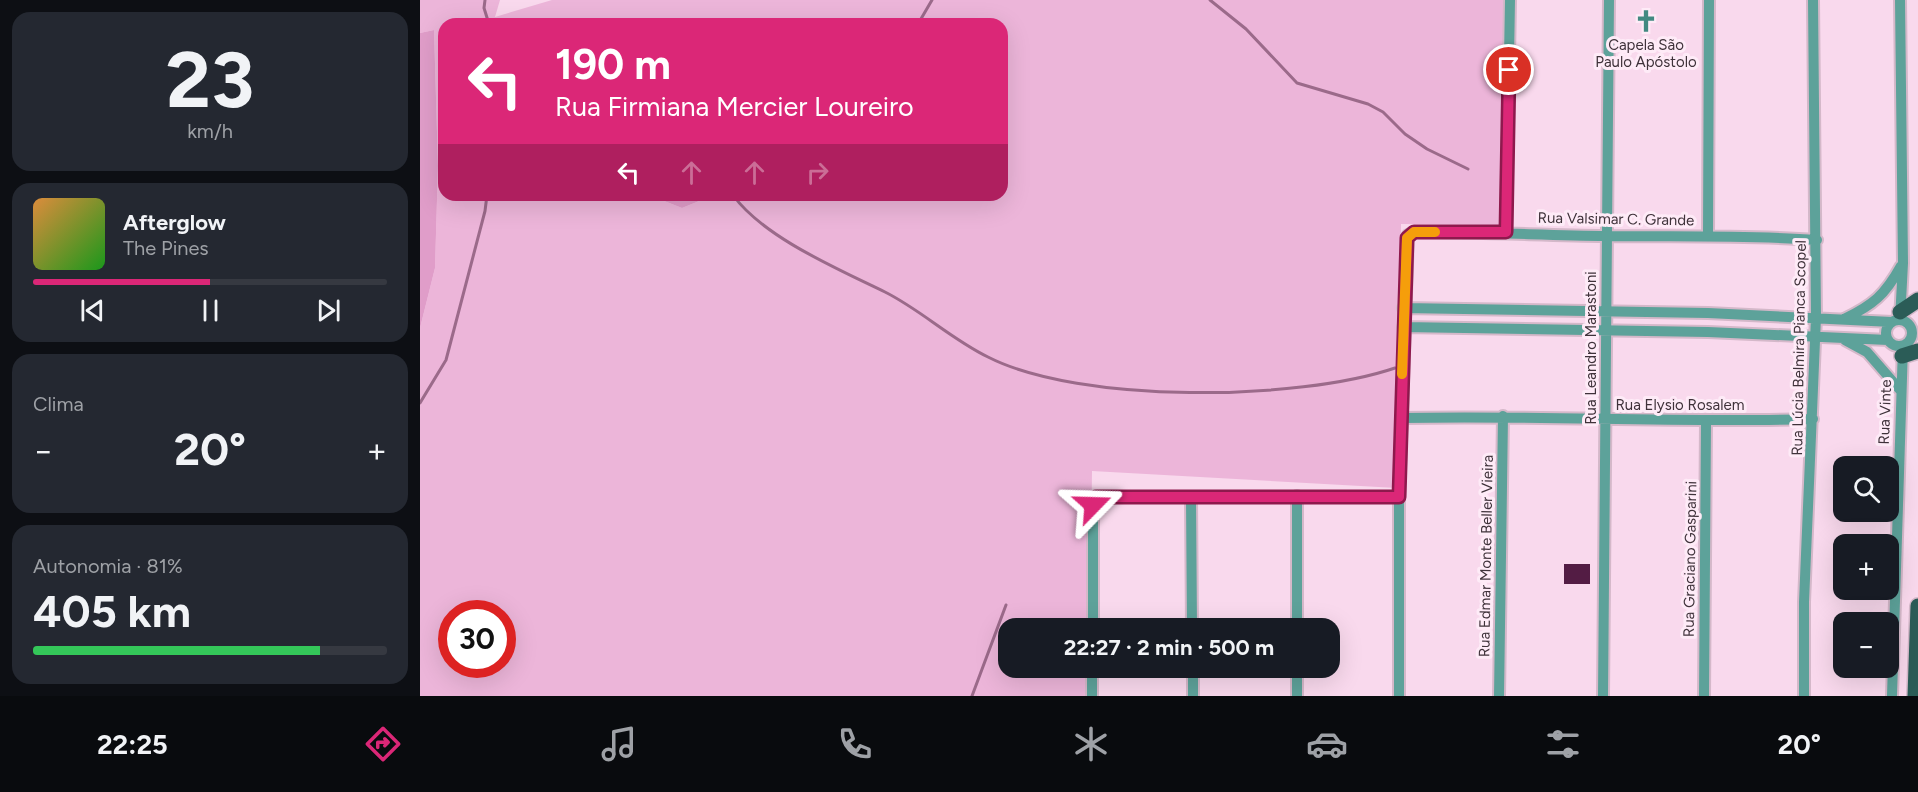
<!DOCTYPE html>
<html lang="pt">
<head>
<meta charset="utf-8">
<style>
	:root { --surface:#171b24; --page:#242831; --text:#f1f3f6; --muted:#9ea1a6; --line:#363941; --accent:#db2777 }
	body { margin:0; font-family:Figtree,sans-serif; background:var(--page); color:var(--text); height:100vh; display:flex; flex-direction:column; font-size:22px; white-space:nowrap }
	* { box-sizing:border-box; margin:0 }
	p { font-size:20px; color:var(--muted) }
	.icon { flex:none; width:33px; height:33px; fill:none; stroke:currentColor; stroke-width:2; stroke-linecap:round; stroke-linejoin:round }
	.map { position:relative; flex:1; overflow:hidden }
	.side { display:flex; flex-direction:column; gap:12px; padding:12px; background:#0d0f14; width:420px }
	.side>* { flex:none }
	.top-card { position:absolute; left:18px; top:18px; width:570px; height:183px; border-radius:18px; box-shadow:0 6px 24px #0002; background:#db2777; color:#fff; overflow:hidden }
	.tools { position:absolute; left:1413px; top:456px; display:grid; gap:12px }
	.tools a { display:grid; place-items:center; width:66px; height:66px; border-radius:12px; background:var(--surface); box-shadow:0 6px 24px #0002; font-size:30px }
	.speed { position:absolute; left:18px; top:600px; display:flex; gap:12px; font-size:30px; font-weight:700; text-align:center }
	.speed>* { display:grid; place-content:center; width:78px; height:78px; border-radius:50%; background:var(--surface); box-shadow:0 6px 24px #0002; line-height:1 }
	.speed .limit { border:9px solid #d22; background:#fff; color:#111 }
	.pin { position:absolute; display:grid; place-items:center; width:51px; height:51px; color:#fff; margin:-26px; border:3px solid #fff; border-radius:50%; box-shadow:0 2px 6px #0007 }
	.me { position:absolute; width:66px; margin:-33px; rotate:68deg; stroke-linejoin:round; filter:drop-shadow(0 0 4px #0008) }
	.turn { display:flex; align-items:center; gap:21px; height:126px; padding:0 18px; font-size:27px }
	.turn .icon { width:78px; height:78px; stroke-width:2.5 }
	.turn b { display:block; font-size:42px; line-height:51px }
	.lanes { display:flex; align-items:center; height:57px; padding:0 18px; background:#0003; justify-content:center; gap:30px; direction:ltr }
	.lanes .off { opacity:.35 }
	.big { font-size:45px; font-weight:700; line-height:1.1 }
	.side .tile { flex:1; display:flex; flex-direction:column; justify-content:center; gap:9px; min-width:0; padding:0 21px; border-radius:18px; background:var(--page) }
	.side .dial { align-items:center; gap:0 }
	.dial b { font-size:78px; line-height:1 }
	.song { display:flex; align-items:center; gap:18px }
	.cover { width:72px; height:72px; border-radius:9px; background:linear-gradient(135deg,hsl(30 70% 55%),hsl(120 70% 35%)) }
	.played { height:6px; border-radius:3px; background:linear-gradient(90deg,var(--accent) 50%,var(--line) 50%) }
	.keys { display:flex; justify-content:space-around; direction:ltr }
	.heat { display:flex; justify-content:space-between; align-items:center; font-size:33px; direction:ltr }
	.charge { height:9px; border-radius:4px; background:linear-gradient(90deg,#34c759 81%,var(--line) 0) }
	.trip { position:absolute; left:578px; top:618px; width:342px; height:60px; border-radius:18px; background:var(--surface); box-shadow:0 6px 24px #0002; font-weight:700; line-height:60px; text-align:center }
	.menu { display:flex; height:96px; justify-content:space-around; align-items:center; background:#090b0e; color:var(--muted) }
	.menu .icon { width:42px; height:42px }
	.menu .current { color:var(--accent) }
	.menu b { font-size:27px; color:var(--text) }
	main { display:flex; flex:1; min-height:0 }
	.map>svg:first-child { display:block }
	.green { fill:#ecb5d9; fill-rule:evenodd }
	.forest { fill:#e09dc9 }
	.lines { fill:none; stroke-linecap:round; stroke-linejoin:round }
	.stream { stroke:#9b6a8a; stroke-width:3 }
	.building { fill:#531c44 }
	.minor-casing { stroke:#d4b8c9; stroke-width:14 }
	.primary-casing { stroke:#d4b8c9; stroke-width:18 }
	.minor { stroke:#5da29a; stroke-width:10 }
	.primary { stroke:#2b5c57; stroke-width:15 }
	.route-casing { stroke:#8e194d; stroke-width:15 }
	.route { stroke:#db2777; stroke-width:10 }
	.slow { stroke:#f59e0b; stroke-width:10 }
	.labels { text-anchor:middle; stroke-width:6; stroke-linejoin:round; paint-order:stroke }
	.poi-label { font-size:15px; fill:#3f323a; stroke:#feebf7 }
	.street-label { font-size:15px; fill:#3f323a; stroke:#feebf7 }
</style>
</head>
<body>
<main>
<section class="side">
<div class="tile dial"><b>23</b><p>km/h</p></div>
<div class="tile">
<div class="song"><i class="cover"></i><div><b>Afterglow</b><p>The Pines</p></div></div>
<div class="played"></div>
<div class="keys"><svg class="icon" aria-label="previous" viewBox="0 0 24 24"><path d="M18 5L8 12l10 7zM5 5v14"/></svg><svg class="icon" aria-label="pause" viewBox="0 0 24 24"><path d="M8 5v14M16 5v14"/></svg><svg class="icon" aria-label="next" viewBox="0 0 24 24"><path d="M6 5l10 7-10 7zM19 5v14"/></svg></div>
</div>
<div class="tile"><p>Clima</p>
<div class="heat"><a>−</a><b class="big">20°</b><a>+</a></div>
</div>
<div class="tile"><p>Autonomia · 81%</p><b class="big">405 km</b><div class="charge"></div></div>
</section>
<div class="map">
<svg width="1498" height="696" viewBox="0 0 1498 696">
	<rect width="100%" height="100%" fill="#f9d9ed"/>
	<path class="green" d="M 0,0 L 80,0 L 75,17 L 132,0 L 1089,0 L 1086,225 L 981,224 L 977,488 L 672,471 L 670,628 L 588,628 L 588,668 L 669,668 L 669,696 L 0,696 L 0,328 L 15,268 L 18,166 L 14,30 L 0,33 ZM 24,24 L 582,24 L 582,195 L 294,195 L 262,208 L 229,195 L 24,195 ZM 32,614 L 82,614 L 82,664 L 32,664 Z"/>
	<path class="forest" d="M 14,30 L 18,166 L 15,268 L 0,328 L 0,33 Z
		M 229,195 L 294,195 L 262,208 Z"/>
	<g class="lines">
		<path class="stream" d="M 65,0 L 64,8 L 69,24
			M 790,0 L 826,29 L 877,83 L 948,104 L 963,112 L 985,134 L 1007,149 L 1048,169
			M 498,24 L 512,0
			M 313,195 C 343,237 418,269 465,292 C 501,310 531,339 568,357 C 660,404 878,401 975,368
			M 0,403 L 26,360 L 65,211 L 67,195
			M 552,696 L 586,605"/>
	</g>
	<path class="building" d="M 1144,564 L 1170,564 L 1170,584 L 1144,584 Z"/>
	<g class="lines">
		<g class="minor-casing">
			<path id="minor" d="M 1086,232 L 1090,0
				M 1288,235 L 1289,0
				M 983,308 L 1288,313 L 1472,322
				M 1424,319 C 1453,305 1465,295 1481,266
				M1466 333a13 13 0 1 1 26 0a13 13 0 1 1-26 0Z
				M 1480,320 L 1483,263 L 1480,0
				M 983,327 L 1288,332 L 1468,340
				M 1425,340 L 1447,352 L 1481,391
				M 982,418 C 1119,415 1256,423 1393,419
				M 877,496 L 877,628
				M 771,498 L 772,628
				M 673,628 L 673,505 L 676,497 L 979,497
				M 773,668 L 773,696
				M 672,696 L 672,668
				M 877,696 L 877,668
				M 979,696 L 979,497 L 988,235 L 994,232 C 1058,232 1122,235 1186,236 C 1257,237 1327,235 1397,240
				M 1079,696 L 1083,416
				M 1183,696 L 1189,0
				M 1284,696 L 1286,422
				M 1384,696 L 1384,602 L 1396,317 L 1393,0
				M 1472,696 L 1483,346"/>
		</g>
		<g class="primary-casing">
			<path id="primary" d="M 1480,312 L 1498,300
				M 1482,356 L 1498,351
				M 1495,696 L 1498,606"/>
		</g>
		<use href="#minor" class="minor"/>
		<use href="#primary" class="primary"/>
	</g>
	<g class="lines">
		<g class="route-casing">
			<path id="route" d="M 673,505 L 676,497 L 979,497 L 987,238 L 994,232 L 1086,232 L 1089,70"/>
		</g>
		<use href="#route" class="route"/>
		<path class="slow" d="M 982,374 L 987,238 L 994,232 L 1015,232"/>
	</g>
	<defs>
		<g id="church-bare" transform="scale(1.8)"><path d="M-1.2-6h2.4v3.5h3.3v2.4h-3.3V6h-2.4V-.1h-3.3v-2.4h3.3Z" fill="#428981" stroke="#feebf7" stroke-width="2.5" paint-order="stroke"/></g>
	</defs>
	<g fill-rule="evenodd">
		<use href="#church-bare" x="1226" y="21"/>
	</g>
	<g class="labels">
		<g class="poi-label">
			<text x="1226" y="50">Capela São<tspan x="1226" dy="17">Paulo Apóstolo</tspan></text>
		</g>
		<g class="street-label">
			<text transform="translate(1196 219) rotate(1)" y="5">Rua Valsimar C. Grande</text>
			<text transform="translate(1171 348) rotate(-90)" y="5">Rua Leandro Marastoni</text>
			<text transform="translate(1379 348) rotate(-89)" y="5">Rua Lúcia Belmira Pianca Scopel</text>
			<text x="1260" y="410">Rua Elysio Rosalem</text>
			<text transform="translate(1465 412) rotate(-88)" y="5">Rua Vinte</text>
			<text transform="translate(1066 556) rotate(-89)" y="5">Rua Edmar Monte Beller Vieira</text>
			<text transform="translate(1270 559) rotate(-89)" y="5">Rua Graciano Gasparini</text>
		</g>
	</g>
</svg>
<div class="tools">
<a><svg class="icon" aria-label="search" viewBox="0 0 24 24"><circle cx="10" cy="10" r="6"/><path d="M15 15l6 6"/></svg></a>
<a>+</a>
<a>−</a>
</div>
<div class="speed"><div class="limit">30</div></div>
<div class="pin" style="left:1089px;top:70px;background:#d93025"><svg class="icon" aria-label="arrive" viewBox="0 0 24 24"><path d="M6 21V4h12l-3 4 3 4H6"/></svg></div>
<svg class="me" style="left:673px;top:505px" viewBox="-20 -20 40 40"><path d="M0-17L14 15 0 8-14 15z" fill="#db2777" stroke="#fff" stroke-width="4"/></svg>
<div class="trip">22:27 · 2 min · 500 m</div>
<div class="top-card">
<div class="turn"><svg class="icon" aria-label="left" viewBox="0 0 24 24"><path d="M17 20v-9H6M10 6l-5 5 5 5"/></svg><div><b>190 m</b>Rua Firmiana Mercier Loureiro</div></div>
<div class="lanes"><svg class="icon" aria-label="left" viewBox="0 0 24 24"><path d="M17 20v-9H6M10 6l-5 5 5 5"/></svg><svg class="icon off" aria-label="ahead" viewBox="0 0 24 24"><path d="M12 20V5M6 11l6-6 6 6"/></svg><svg class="icon off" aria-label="ahead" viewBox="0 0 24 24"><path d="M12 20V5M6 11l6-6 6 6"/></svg><svg class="icon off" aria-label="right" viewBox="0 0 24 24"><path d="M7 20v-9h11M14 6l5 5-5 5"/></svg></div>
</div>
</div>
</main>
<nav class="menu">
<b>22:25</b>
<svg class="icon current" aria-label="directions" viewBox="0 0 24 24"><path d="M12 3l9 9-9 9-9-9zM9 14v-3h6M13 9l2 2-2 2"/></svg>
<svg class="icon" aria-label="music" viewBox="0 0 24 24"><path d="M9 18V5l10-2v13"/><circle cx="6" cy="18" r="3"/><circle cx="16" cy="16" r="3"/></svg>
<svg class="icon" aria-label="phone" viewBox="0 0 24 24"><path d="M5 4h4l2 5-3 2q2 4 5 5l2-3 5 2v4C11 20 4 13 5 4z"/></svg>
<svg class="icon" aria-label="climate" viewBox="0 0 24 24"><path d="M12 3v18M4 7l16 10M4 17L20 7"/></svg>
<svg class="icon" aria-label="car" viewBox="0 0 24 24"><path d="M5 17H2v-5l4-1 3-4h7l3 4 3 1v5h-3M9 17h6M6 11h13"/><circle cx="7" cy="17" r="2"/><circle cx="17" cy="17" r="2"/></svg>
<svg class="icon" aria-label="filters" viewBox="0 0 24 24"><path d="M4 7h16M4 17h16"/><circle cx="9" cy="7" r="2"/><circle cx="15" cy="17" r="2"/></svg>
<b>20°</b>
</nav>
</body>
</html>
